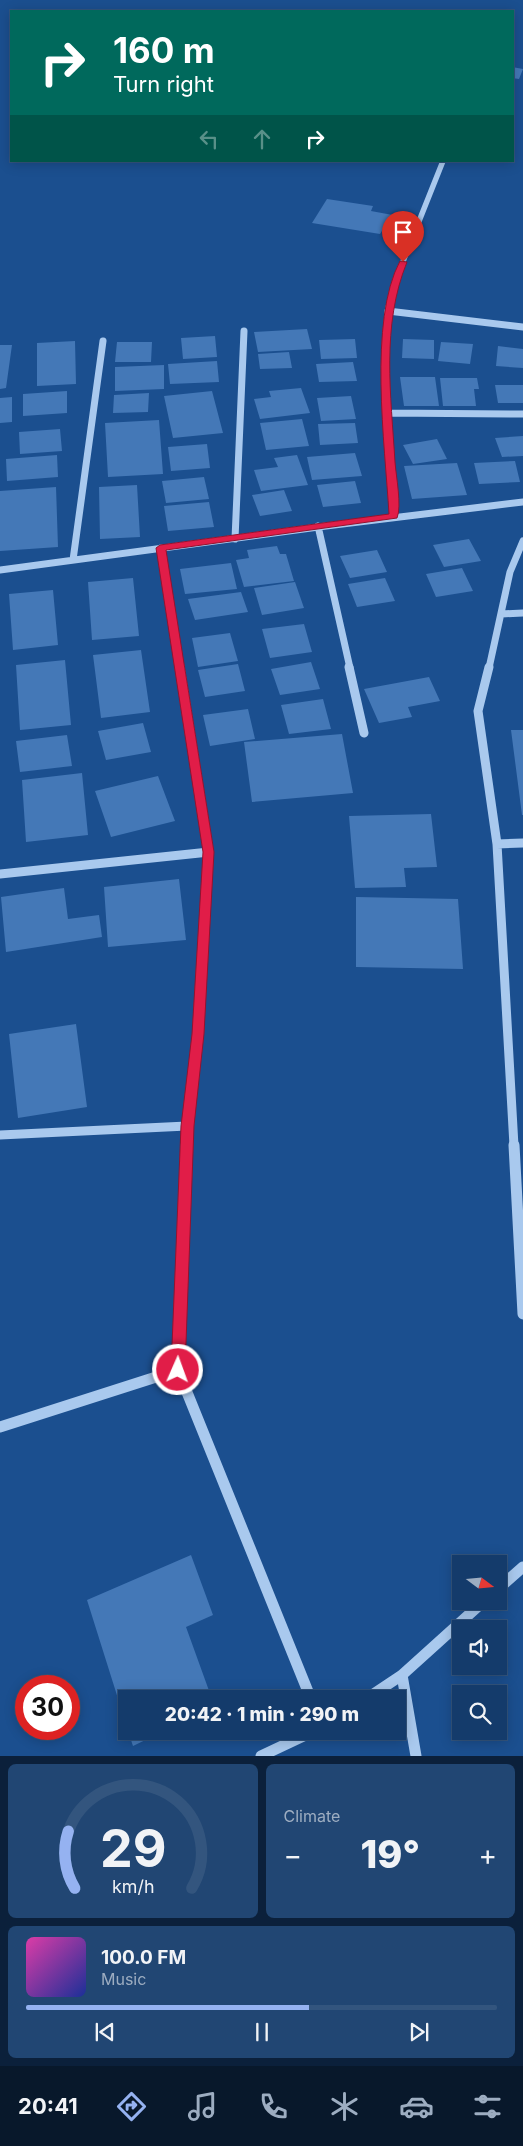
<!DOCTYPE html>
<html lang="en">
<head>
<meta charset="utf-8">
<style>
	:root { --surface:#143b6b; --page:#214673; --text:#f1f3f6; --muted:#9dadc1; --line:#33557e; --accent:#95b2f1 }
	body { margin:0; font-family:Inter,sans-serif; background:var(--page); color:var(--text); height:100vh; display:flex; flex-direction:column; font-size:19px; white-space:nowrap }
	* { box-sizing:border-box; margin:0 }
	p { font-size:16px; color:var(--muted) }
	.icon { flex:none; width:28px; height:28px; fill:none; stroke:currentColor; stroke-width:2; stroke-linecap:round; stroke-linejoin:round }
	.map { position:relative; height:1756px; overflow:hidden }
	.drawer { display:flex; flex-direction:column; gap:8px; padding:8px; background:#0b203b; flex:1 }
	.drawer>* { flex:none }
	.top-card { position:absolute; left:10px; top:10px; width:504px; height:152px; border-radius:0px; box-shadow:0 2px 12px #0003,0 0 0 1px var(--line); background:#00695c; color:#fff; overflow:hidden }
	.needle { width:32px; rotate:106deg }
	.tools { position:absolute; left:452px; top:1555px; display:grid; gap:10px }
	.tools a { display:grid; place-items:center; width:55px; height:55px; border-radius:0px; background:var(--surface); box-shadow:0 2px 12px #0003,0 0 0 1px var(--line); font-size:25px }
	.speed { position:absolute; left:15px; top:1675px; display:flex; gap:10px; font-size:25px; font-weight:700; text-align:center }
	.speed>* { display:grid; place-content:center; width:65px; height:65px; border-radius:50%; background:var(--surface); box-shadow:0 2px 12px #0003,0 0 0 1px var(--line); line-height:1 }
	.speed .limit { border:8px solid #d22; background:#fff; color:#111 }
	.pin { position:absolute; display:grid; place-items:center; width:42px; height:42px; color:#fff; margin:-51px -21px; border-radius:50% 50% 50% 0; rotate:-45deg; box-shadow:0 0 5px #0007 }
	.pin .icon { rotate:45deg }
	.me { position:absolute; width:55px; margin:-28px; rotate:2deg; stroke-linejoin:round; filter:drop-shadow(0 0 4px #0008) }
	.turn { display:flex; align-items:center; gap:18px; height:105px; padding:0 20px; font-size:22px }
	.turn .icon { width:65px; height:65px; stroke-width:2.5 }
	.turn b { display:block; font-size:35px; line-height:42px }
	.lanes { display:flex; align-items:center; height:48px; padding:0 20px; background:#0003; justify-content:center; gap:25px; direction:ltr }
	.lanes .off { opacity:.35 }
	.big { font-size:38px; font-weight:800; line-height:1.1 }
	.drawer .tile { flex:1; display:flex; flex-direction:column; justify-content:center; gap:8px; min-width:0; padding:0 18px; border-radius:8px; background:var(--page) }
	.drawer .dial { align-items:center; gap:0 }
	.dial svg { height:130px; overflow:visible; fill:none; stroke:var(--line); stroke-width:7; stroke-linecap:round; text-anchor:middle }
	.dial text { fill:var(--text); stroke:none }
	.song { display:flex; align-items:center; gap:15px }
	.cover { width:60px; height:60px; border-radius:8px; background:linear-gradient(135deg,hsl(320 70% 55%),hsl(230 70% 35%)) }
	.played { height:5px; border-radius:2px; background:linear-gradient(90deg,var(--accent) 60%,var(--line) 60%) }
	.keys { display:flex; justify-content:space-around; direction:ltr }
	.heat { display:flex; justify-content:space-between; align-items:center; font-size:28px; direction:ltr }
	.drawer .tiles { flex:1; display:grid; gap:8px; grid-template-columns:1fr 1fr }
	.tile:last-child { grid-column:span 2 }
	.trip { position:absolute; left:118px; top:1690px; width:288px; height:50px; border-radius:0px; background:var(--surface); box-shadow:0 2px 12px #0003,0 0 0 1px var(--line); font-weight:800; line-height:50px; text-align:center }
	.dock { display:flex; height:80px; justify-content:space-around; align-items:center; background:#08182b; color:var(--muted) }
	.dock .icon { width:35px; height:35px }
	.dock .active { color:var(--accent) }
	.dock b { font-size:22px; color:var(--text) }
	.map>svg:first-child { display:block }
	.building { fill:#4478b7 }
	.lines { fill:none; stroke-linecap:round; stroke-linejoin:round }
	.minor-far3 { stroke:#a9c9ee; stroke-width:5.5 }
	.minor-far2 { stroke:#a9c9ee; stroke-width:7 }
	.minor-far1 { stroke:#a9c9ee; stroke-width:9 }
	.minor { stroke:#a9c9ee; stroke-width:11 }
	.route { fill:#e11d48; stroke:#92132f }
</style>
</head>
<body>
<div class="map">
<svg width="523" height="1756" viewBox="0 0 523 1756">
	<rect width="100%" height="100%" fill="#1b4f8f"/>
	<path class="building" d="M 512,67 L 523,69 L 519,79 L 512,78 Z
		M 327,199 L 373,206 L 371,211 L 398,216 L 392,228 L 385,226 L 380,234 L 312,223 Z
		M 307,329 L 312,349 L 258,352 L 254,332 Z
		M 215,336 L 217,357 L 183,359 L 181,338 Z
		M 355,339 L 357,358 L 321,359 L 319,340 Z
		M 403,339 L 434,340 L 434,359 L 402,358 Z
		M 75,341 L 76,384 L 37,386 L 37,343 Z
		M 117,342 L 152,342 L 151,362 L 115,362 Z
		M 441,342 L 473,344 L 470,364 L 438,361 Z
		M 0,345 L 12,345 L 6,388 L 0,389 Z
		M 498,346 L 523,349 L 523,368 L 496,366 Z
		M 289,352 L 292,368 L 260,369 L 258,354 Z
		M 217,361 L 219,382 L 170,384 L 168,364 Z
		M 353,362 L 357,381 L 319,382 L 316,364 Z
		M 164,365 L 164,389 L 115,391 L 115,367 Z
		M 400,377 L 435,377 L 439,406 L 404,406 Z
		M 440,378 L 477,378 L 479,389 L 474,389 L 476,406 L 443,406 Z
		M 495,385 L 523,385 L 523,403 L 498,403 Z
		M 301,388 L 310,413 L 260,419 L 254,399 L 271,397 L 269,391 Z
		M 67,391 L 67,413 L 23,416 L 23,394 Z
		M 212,391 L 223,433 L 173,438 L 164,396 Z
		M 149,393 L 148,412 L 113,413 L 114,395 Z
		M 351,396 L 356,419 L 321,421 L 317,398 Z
		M 12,397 L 12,422 L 0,423 L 0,398 Z
		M 302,419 L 309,446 L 266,450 L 260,423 Z
		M 159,420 L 163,474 L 108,477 L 105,423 Z
		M 355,423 L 358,443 L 320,445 L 318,424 Z
		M 60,429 L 62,451 L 20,454 L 19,432 Z
		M 523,436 L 523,456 L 502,457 L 495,438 Z
		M 437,439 L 447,459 L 413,464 L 403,445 Z
		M 207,444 L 210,468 L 171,471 L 168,447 Z
		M 355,453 L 362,476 L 312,480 L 307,457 Z
		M 57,455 L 58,477 L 7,481 L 6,459 Z
		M 297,455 L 308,485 L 261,491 L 254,470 L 278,467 L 274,458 Z
		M 515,461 L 520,482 L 479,484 L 474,463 Z
		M 457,463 L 467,495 L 412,499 L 404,466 Z
		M 204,477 L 209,499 L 166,503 L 162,481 Z
		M 355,481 L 361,503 L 323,507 L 317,485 Z
		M 137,485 L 140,537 L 100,539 L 99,487 Z
		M 56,487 L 58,547 L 0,551 L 0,491 Z
		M 284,490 L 292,511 L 260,516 L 252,495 Z
		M 209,502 L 214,527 L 168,531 L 164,506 Z
		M 469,539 L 481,561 L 444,567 L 433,545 Z
		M 277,546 L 280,554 L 286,554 L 294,581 L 244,587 L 236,560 L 249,558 L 247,550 Z
		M 377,550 L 387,572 L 350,578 L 340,556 Z
		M 231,563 L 237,589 L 185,594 L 180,569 Z
		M 462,568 L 473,591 L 436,597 L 426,574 Z
		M 133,578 L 139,636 L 92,640 L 88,582 Z
		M 385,578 L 395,601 L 357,607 L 348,584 Z
		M 295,582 L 304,608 L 262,615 L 254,588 Z
		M 53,590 L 58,645 L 13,650 L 9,594 Z
		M 241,592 L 248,612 L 195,620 L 188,599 Z
		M 304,624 L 312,652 L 270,658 L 262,629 Z
		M 230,633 L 238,661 L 198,667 L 192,638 Z
		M 141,650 L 150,712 L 101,718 L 93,655 Z
		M 65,660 L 71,725 L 20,730 L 16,665 Z
		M 311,662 L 320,689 L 280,695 L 271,669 Z
		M 238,664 L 245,691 L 205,697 L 198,670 Z
		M 429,677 L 440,701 L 408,707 L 412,717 L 379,723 L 364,689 Z
		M 323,699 L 331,729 L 289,734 L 281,705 Z
		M 248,709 L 255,739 L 210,746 L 203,715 Z
		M 143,723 L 151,752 L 106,760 L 98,731 Z
		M 511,730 L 523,730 L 523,815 L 522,815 Z
		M 342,734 L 353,793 L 252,802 L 244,742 Z
		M 67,735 L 72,766 L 20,772 L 16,741 Z
		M 82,773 L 88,835 L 26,842 L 22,780 Z
		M 158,776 L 175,821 L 111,837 L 95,791 Z
		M 431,814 L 437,867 L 404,868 L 406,887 L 355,888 L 349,816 Z
		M 179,879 L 186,940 L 108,947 L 104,887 Z
		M 64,888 L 68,919 L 99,915 L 102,937 L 6,952 L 1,897 Z
		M 356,897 L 458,899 L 463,969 L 356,967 Z
		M 76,1024 L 87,1107 L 18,1118 L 9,1034 Z
		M 191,1555 L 213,1615 L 186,1627 L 212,1699 L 126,1699 L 126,1724 L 87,1600 Z
		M 128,1731 L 164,1731 L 133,1746 Z"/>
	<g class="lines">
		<path class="minor-far3" d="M 392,294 L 396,279 L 443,161"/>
		<path class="minor-far2" d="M 393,292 L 388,311 L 385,370 L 394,516
			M 388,311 L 523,327
			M 387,413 L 523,414
			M 318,526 L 350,668
			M 235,539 L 244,331
			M 161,548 L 180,668
			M 73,560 L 103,341
			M 0,570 L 326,526 L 523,502
			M 502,614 L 523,613
			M 489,668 L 510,572 L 523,541"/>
		<path class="minor-far1" d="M 180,667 L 209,852
			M 349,667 L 364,733
			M 489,667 L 478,711 L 497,844 L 514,1146
			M 497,844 L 523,843
			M 0,874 L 209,852 L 198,1034 L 186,1146
			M 0,1135 L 187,1126"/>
		<path class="minor" d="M 186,1145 L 178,1370 L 311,1699
			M 514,1145 L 523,1314
			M 0,1427 L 178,1370
			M 499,1588 L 523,1567
			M 402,1675 L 416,1756
			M 366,1699 L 402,1675 L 484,1601
			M 261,1756 L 314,1731"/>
	</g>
	<path class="route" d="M 400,261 L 407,262 C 381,326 391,395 395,462 C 396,476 402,506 397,518 L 166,550 L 214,852 L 204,1034 L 194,1126 L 185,1370 L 183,1375 L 178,1377 L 173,1375 L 171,1370 L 181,1126 L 192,1034 L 203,852 L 156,548 L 160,545 L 389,514 C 385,445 368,321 400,261 Z"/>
</svg>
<div class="tools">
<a><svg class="needle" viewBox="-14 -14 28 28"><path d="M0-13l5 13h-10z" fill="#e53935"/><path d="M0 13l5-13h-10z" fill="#9dadc1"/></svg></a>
<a><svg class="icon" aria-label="sound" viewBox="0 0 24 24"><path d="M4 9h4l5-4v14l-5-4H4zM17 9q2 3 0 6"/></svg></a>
<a><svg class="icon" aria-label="search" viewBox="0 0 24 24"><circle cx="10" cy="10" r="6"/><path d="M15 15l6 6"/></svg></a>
</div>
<div class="speed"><div class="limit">30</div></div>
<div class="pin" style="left:403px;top:262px;background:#d93025"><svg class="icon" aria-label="arrive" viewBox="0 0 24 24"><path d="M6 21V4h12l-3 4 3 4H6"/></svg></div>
<svg class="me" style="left:178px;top:1370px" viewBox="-20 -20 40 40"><circle r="17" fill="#e11d48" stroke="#fff" stroke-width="3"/><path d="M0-11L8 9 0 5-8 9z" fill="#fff"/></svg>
<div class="trip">20:42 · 1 min · 290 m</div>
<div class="top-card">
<div class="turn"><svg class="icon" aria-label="right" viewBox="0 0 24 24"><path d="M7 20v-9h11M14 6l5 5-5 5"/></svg><div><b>160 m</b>Turn right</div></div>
<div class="lanes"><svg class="icon off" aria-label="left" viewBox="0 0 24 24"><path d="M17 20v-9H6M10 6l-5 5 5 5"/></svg><svg class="icon off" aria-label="ahead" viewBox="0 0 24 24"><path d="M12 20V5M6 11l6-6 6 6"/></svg><svg class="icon" aria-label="right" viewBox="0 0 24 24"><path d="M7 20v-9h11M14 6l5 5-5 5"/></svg></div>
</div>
</div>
<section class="drawer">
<div class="tiles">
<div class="tile dial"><svg viewBox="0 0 100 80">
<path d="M14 69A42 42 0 1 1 86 69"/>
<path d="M14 69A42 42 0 0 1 10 34" stroke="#95b2f1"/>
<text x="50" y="56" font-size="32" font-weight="700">29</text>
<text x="50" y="72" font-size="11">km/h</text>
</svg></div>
<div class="tile"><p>Climate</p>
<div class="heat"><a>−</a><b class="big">19°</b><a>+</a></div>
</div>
<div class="tile">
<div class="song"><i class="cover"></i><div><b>100.0 FM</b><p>Music</p></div></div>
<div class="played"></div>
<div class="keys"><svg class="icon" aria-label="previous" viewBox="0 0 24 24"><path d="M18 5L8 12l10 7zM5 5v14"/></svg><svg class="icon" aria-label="pause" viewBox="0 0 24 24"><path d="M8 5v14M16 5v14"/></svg><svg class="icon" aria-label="next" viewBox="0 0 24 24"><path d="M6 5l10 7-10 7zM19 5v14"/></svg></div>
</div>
</div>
</section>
<nav class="dock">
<b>20:41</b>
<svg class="icon active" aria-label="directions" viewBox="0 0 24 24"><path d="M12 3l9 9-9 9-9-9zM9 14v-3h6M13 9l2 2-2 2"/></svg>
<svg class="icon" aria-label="music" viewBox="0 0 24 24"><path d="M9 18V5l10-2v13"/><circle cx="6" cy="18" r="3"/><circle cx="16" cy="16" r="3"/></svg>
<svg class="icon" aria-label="phone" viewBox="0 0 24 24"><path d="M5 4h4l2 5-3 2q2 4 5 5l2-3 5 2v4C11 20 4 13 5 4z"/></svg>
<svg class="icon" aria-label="climate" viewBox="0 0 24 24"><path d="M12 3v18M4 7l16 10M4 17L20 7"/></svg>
<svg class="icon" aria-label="car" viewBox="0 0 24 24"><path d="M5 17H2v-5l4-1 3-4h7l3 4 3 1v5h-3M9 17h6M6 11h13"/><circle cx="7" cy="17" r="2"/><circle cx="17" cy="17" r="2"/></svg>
<svg class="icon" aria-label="filters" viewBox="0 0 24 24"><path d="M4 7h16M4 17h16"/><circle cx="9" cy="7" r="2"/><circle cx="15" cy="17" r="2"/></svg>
</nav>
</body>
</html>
